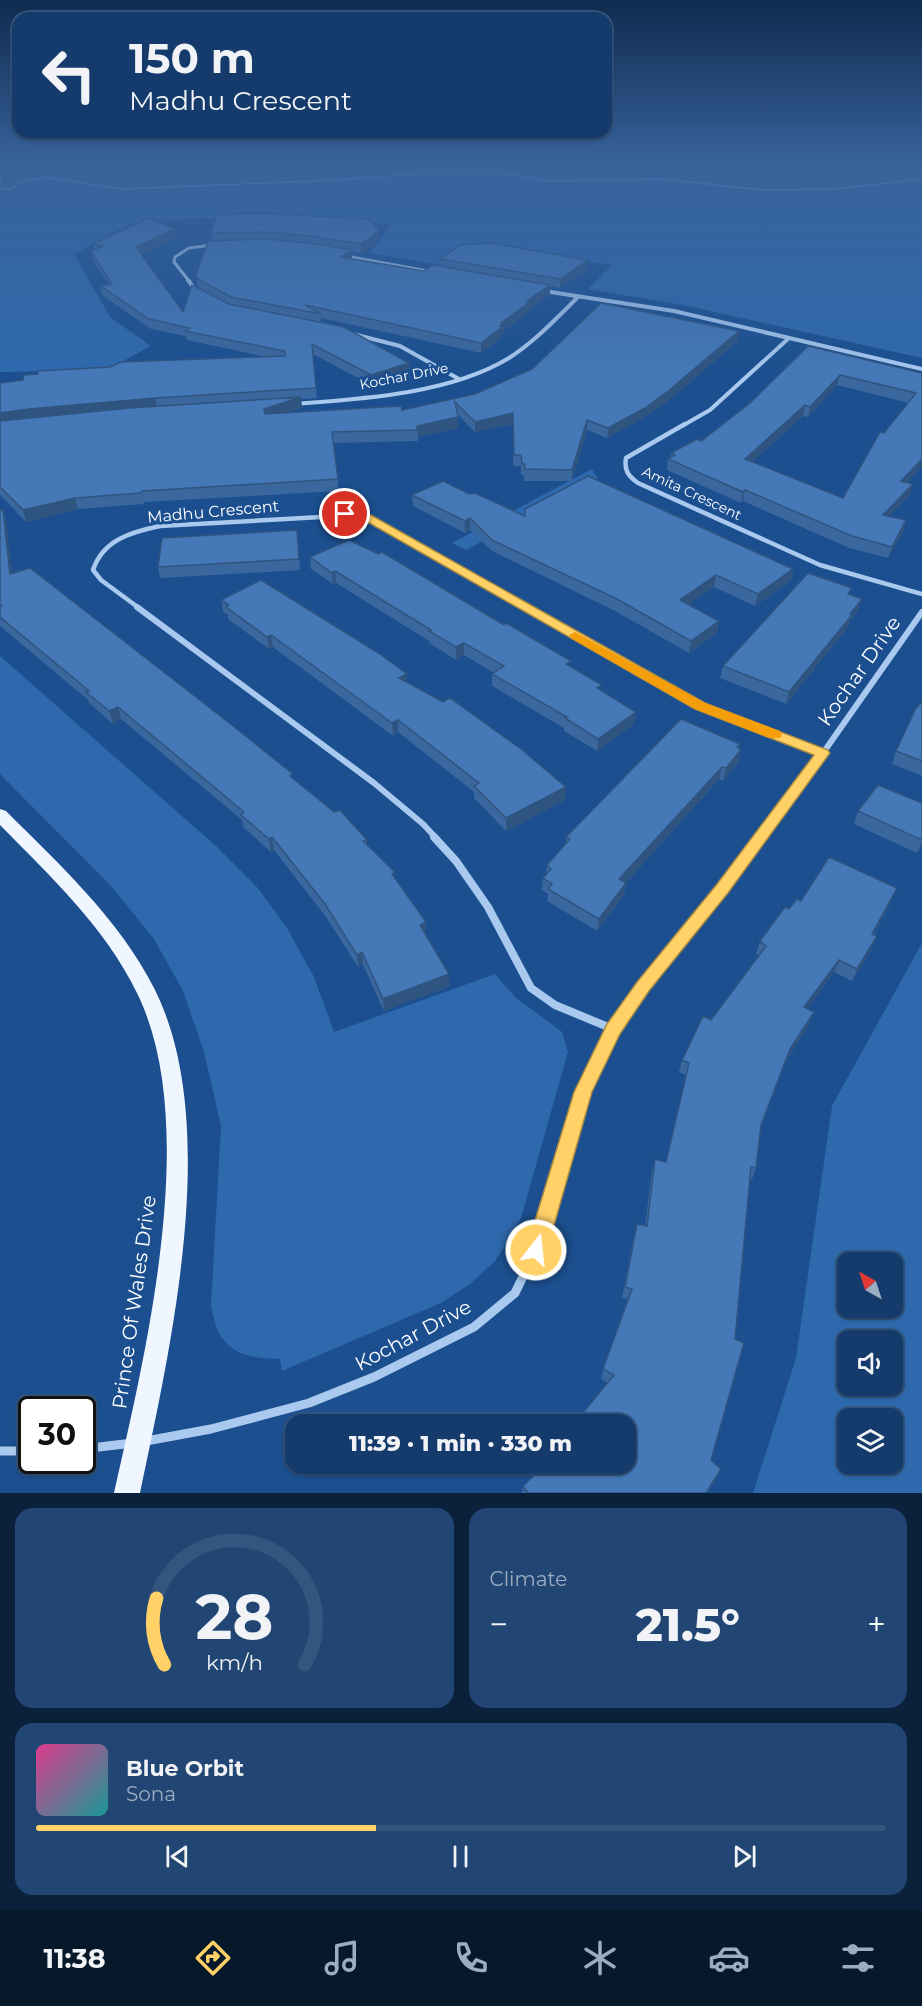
<!DOCTYPE html>
<html lang="en">
<head>
<meta charset="utf-8">
<style>
	:root { --surface:#143b6b; --page:#214673; --text:#f1f3f6; --muted:#9dadc1; --line:#33557e; --accent:#ffd166 }
	body { margin:0; font-family:Montserrat,sans-serif; background:var(--page); color:var(--text); height:100vh; display:flex; flex-direction:column; font-size:22px; white-space:nowrap }
	* { box-sizing:border-box; margin:0 }
	p { font-size:20px; color:var(--muted) }
	.icon { flex:none; width:33px; height:33px; fill:none; stroke:currentColor; stroke-width:2; stroke-linecap:round; stroke-linejoin:round }
	.map { position:relative; height:1493px; overflow:hidden }
	.panel { display:flex; flex-direction:column; gap:15px; padding:15px; background:#0b203b; flex:1 }
	.panel>* { flex:none }
	.hud { position:absolute; left:12px; top:12px; width:600px; height:126px; border-radius:18px; box-shadow:0 2px 4px #0004,0 0 0 2px var(--line); background:#143b6b; color:var(--text); overflow:hidden }
	.needle { width:39px; rotate:321deg }
	.controls { position:absolute; left:837px; top:1252px; display:grid; gap:12px }
	.controls a { display:grid; place-items:center; width:66px; height:66px; border-radius:12px; background:var(--surface); box-shadow:0 2px 4px #0004,0 0 0 2px var(--line); font-size:30px }
	.speed { position:absolute; left:18px; top:1396px; display:flex; gap:12px; font-size:30px; font-weight:700; text-align:center }
	.speed>* { display:grid; place-content:center; width:78px; height:78px; border-radius:50%; background:var(--surface); box-shadow:0 2px 4px #0004,0 0 0 2px var(--line); line-height:1 }
	.speed .limit { border:3px solid #111; border-radius:9px; background:#fff; color:#111 }
	.pin { position:absolute; display:grid; place-items:center; width:51px; height:51px; color:#fff; margin:-26px; border:3px solid #fff; border-radius:50%; box-shadow:0 2px 6px #0007 }
	.me { position:absolute; width:66px; margin:-33px; rotate:16deg; stroke-linejoin:round; filter:drop-shadow(0 0 4px #0008) }
	.turn { display:flex; align-items:center; gap:21px; height:126px; padding:0 18px; font-size:27px }
	.turn .icon { width:78px; height:78px; stroke-width:2.5 }
	.turn b { display:block; font-size:42px; line-height:51px }
	.big { font-size:45px; font-weight:800; line-height:1.1 }
	.panel .tile { flex:1; display:flex; flex-direction:column; justify-content:center; gap:9px; min-width:0; padding:0 21px; border-radius:18px; background:var(--page) }
	.panel .dial { align-items:center; gap:0 }
	.dial svg { height:156px; overflow:visible; fill:none; stroke:var(--line); stroke-width:7; stroke-linecap:round; text-anchor:middle }
	.dial text { fill:var(--text); stroke:none }
	.song { display:flex; align-items:center; gap:18px }
	.cover { width:72px; height:72px; border-radius:9px; background:linear-gradient(135deg,hsl(330 70% 55%),hsl(180 70% 35%)) }
	.played { height:6px; border-radius:3px; background:linear-gradient(90deg,var(--accent) 40%,var(--line) 40%) }
	.keys { display:flex; justify-content:space-around; direction:ltr }
	.heat { display:flex; justify-content:space-between; align-items:center; font-size:33px; direction:ltr }
	.panel .tiles { flex:1; display:grid; gap:15px; grid-template-columns:1fr 1fr }
	.tile:last-child { grid-column:span 2 }
	.trip { position:absolute; left:285px; top:1414px; width:351px; height:60px; border-radius:18px; background:var(--surface); box-shadow:0 2px 4px #0004,0 0 0 2px var(--line); font-weight:800; line-height:60px; text-align:center }
	.tab-bar { display:flex; height:96px; justify-content:space-around; align-items:center; background:#08182b; color:var(--muted) }
	.tab-bar .icon { width:42px; height:42px }
	.tab-bar .on { color:var(--accent) }
	.tab-bar b { font-size:27px; color:var(--text) }
	.map>svg:first-child { display:block }
	.green { fill:#2e69ad; fill-rule:evenodd }
	.water { fill:#3c6290; stroke:#9cc4f0; stroke-width:1.5 }
	.lines { fill:none; stroke-linecap:round; stroke-linejoin:round }
	.minor-far5 { stroke:#a9c9ee; stroke-width:3 }
	.minor-far4 { stroke:#a9c9ee; stroke-width:4 }
	.minor-far3 { stroke:#a9c9ee; stroke-width:4.5 }
	.minor-far2 { stroke:#a9c9ee; stroke-width:6 }
	.minor-far1 { stroke:#a9c9ee; stroke-width:8 }
	.minor { stroke:#a9c9ee; stroke-width:9 }
	.primary { fill:#f0f6ff; fill-rule:evenodd }
	.wall { fill:#3a679d; fill-rule:evenodd }
	.shaded-wall { fill:#305480 }
	.building { fill:#4478b7; stroke:#305480; stroke-width:1.5; fill-rule:evenodd }
	.route { fill:#ffd166; stroke:#a68842; stroke-width:1.5 }
	.slow { fill:#f59e0b }
	.labels { text-anchor:middle; stroke-width:6; stroke-linejoin:round; paint-order:stroke }
	.far-street-label { font-size:14px; fill:#fff; stroke:#1b4f8f }
	.street-label { font-size:16px; fill:#fff; stroke:#1b4f8f }
	.near-street-label { font-size:20px; fill:#fff; stroke:#1b4f8f }
</style>
</head>
<body>
<div class="map">
<svg width="922" height="1493" viewBox="0 0 922 1493">
	<rect width="100%" height="100%" fill="#1b4f8f"/>
	<path class="green" d="M 448,172 L 517,175 L 534,180 L 664,179 L 762,190 L 797,190 L 859,187 L 922,179 L 922,358 L 688,306 L 588,289 L 612,265 L 472,243 L 442,265 L 369,253 L 392,224 L 280,217 L 177,219 L 130,224 L 74,254 L 110,317 L 151,346 L 107,370 L 0,372 L 0,189 C 17,189 30,177 48,177 C 73,177 98,189 124,189 C 232,189 340,180 448,172 Z
		M 592,469 L 598,479 L 466,550 L 452,543 Z
		M 0,656 L 216,846 L 257,887 L 287,928 L 314,977 L 334,1032 L 495,974 L 515,997 L 562,1032 L 568,1052 L 521,1218 L 510,1239 L 494,1262 L 470,1284 L 441,1303 L 282,1371 L 280,1359 C 238,1358 218,1350 211,1305 L 221,1126 L 204,1052 L 183,991 L 154,939 L 112,887 L 0,774 Z
		M 922,943 L 922,1493 L 753,1493 L 796,1358 L 832,1106 ZM 848,1263 L 892,1263 L 892,1308 L 848,1308 ZM 848,1341 L 892,1341 L 892,1386 L 848,1386 ZM 848,1419 L 892,1419 L 892,1464 L 848,1464 Z"/>
	<path class="water" d="M 0,166 L 922,166 L 922,179 L 834,189 L 762,190 L 664,179 L 549,181 L 517,175 L 448,172 L 318,181 L 121,189 L 45,177 L 21,182 L 10,189 L 0,189 Z"/>
	<g class="lines">
		<path class="minor-far5" d="M 346,256 L 433,272
			M 189,281 L 174,262 L 175,257 L 189,248 L 213,245"/>
		<path class="minor-far4" d="M 188,280 L 197,292
			M 544,291 L 674,311 L 922,369
			M 353,334 L 400,346 L 459,379
			M 294,404 C 361,399 450,394 509,358 C 535,341 556,319 578,297
			M 682,426 L 710,410 L 789,338"/>
		<path class="minor-far3" d="M 685,424 L 626,458 C 624,470 628,476 638,483 L 820,565 L 922,594
			M 139,608 L 101,580 L 93,570 C 103,540 131,532 160,526 L 357,515 L 367,518 L 527,608"/>
		<path class="minor-far2" d="M 137,607 L 374,783 L 423,824 L 436,838
			M 524,607 L 700,706 L 823,753
			M 759,838 L 823,753 L 922,612"/>
		<path class="minor-far1" d="M 434,837 L 456,861 L 488,907 L 531,988 L 555,1005 L 613,1029
			M 572,1128 L 583,1092 L 613,1029 L 760,837"/>
		<path class="minor" d="M 146,1441 L 211,1429 L 309,1403 L 374,1377 L 474,1327 L 515,1293 L 536,1250 L 573,1127
			M 82,1449 L 133,1443
			M 0,1451 L 32,1451"/>
		<path class="primary" d="M 0,809 L 6,811 C 60,865 119,919 154,988 C 223,1124 170,1349 140,1493 L 114,1493 C 145,1355 202,1125 137,993 C 105,927 50,876 0,825 Z"/>
	</g>
	<path class="wall" d="M 217,215 L 379,239 L 376,242 L 376,244 L 362,253 L 352,252 L 352,259 L 424,271 L 441,266 L 441,259 L 587,269 L 560,288 L 550,286 L 550,295 L 530,308 L 530,311 L 503,331 L 502,337 L 481,353 L 321,318 L 321,322 L 409,363 L 410,373 L 371,385 L 313,354 L 317,398 L 301,399 L 302,408 L 285,413 L 402,410 L 738,341 L 666,403 L 643,418 L 607,438 L 587,430 L 572,481 L 524,481 L 524,475 L 521,475 L 521,466 L 513,466 L 513,424 L 475,432 L 458,415 L 458,428 L 418,437 L 418,441 L 334,443 L 339,491 L 144,502 L 144,504 L 78,509 L 26,522 L 0,495 L 0,383 L 266,357 L 187,340 L 186,336 L 151,329 L 102,295 L 101,286 L 109,284 L 93,260 L 91,251 L 94,250 L 93,244 L 174,229 L 176,237 L 141,254 L 183,312 L 200,289 L 197,285 L 196,276 L 212,241 L 211,233 Z
		M 808,346 L 922,373 L 907,482 L 910,495 L 889,516 L 906,520 L 903,532 L 888,558 L 849,548 L 743,501 L 741,503 L 667,470 L 668,459 L 670,458 L 671,453 L 701,441 L 750,403 ZM 837,385 L 909,403 L 884,433 L 843,498 L 752,462 L 803,416 L 808,417 Z
		M 469,494 L 524,515 L 793,569 L 791,581 L 755,606 L 714,587 L 688,605 L 719,621 L 717,633 L 689,653 L 615,611 L 492,551 L 470,530 L 465,533 L 413,506 L 412,495 Z
		M 0,510 L 3,510 L 6,521 L 12,573 L 294,779 L 367,840 L 367,845 L 395,879 L 426,922 L 426,935 L 450,986 L 384,1011 L 363,965 L 358,967 L 326,917 L 274,850 L 271,852 L 243,827 L 242,820 L 121,719 L 113,724 L 90,704 L 88,700 L 0,626 Z
		M 297,530 L 300,570 L 160,578 L 158,567 Z
		M 310,557 L 570,666 L 601,690 L 634,724 L 597,751 L 564,731 L 564,728 L 492,686 L 492,674 L 494,673 L 464,655 L 456,660 L 429,643 L 429,641 L 336,583 L 333,584 L 311,569 Z
		M 851,595 L 858,611 L 850,621 L 848,627 L 786,704 L 720,678 L 723,666 Z
		M 221,600 L 407,682 L 565,800 L 506,831 L 474,798 L 474,792 L 398,732 L 393,736 L 273,647 L 269,649 L 228,619 L 228,615 L 223,611 Z
		M 922,701 L 922,776 L 892,764 L 896,751 Z
		M 740,744 L 739,749 L 741,750 L 738,763 L 723,781 L 719,779 L 626,883 L 624,895 L 597,931 L 547,901 L 548,894 L 542,890 L 543,878 L 546,875 L 547,865 L 566,844 L 566,837 Z
		M 922,803 L 922,847 L 917,853 L 854,824 L 858,811 Z
		M 892,900 L 874,935 L 872,949 L 852,981 L 834,972 L 807,1009 L 809,1025 L 786,1061 L 761,1127 L 756,1168 L 752,1179 L 750,1179 L 711,1460 L 717,1478 L 707,1493 L 522,1493 L 523,1486 L 626,1464 L 608,1383 L 601,1379 L 603,1369 L 628,1299 L 622,1298 L 634,1235 L 645,1226 L 652,1171 L 655,1159 L 666,1162 L 686,1075 L 679,1072 L 682,1060 L 759,956 L 756,954 L 760,941 L 789,909 L 801,901 Z"/>
	<path class="shaded-wall" d="M 174,229 L 176,237 L 138,256 L 136,247 Z
		M 379,231 L 379,239 L 376,242 L 376,244 L 362,253 L 361,244 Z
		M 352,250 L 352,259 L 341,257 Z
		M 588,260 L 587,269 L 560,288 L 560,279 Z
		M 550,285 L 550,295 L 530,308 L 530,311 L 503,331 L 502,337 L 481,353 L 481,343 L 501,323 L 527,301 Z
		M 739,331 L 738,341 L 666,403 L 643,418 L 607,438 L 608,428 Z
		M 409,363 L 410,373 L 371,385 L 371,375 Z
		M 840,375 L 837,385 L 808,417 L 810,407 Z
		M 301,397 L 302,408 L 265,419 L 264,409 Z
		M 155,398 L 157,408 L 0,425 L 0,413 L 29,409 Z
		M 805,405 L 803,416 L 743,470 L 745,459 Z
		M 513,413 L 513,424 L 475,432 L 475,422 Z
		M 458,417 L 458,428 L 418,437 L 417,426 Z
		M 587,420 L 587,430 L 572,481 L 572,470 Z
		M 922,459 L 922,467 L 898,492 L 901,481 Z
		M 913,484 L 910,495 L 880,526 L 883,515 Z
		M 745,490 L 743,501 L 741,503 L 743,492 Z
		M 75,498 L 78,509 L 26,522 L 23,510 Z
		M 3,510 L 6,521 L 14,586 L 10,574 Z
		M 470,518 L 470,530 L 465,533 L 465,521 Z
		M 906,520 L 903,532 L 888,558 L 892,547 Z
		M 793,569 L 791,581 L 755,606 L 758,594 Z
		M 335,571 L 336,583 L 333,584 L 332,573 Z
		M 716,575 L 714,587 L 678,612 L 680,600 Z
		M 862,599 L 858,611 L 850,621 L 848,627 L 786,704 L 789,692 Z
		M 719,621 L 717,633 L 689,653 L 691,641 Z
		M 271,635 L 273,647 L 269,649 L 267,637 Z
		M 464,643 L 464,655 L 456,660 L 456,647 Z
		M 407,674 L 407,686 L 399,678 Z
		M 118,707 L 121,719 L 113,724 L 109,711 Z
		M 636,712 L 634,724 L 597,751 L 598,739 Z
		M 398,720 L 398,732 L 393,736 L 392,723 Z
		M 740,744 L 738,753 L 741,750 L 738,763 L 723,781 L 726,768 L 737,747 Z
		M 722,767 L 719,779 L 618,892 L 619,879 Z
		M 566,787 L 565,800 L 506,831 L 506,818 Z
		M 272,837 L 274,850 L 271,852 L 269,839 Z
		M 922,841 L 922,847 L 917,853 Z
		M 626,883 L 624,895 L 597,931 L 599,919 Z
		M 897,888 L 892,900 L 867,947 L 872,934 Z
		M 426,922 L 426,935 L 420,938 L 420,925 Z
		M 877,936 L 872,949 L 852,981 L 857,969 Z
		M 362,952 L 363,965 L 358,967 L 357,955 Z
		M 839,960 L 834,972 L 800,1020 L 804,1007 Z
		M 449,974 L 450,986 L 384,1011 L 383,999 Z
		M 814,1012 L 809,1025 L 786,1061 L 790,1049 Z
		M 721,1469 L 717,1478 L 707,1493 L 706,1493 Z"/>
	<path class="building" d="M 258,213 L 369,219 L 379,231 L 374,234 L 375,235 L 361,244 L 311,236 L 267,232 L 211,233 L 217,215 Z
		M 149,218 L 174,229 L 136,247 L 183,312 L 192,285 L 229,304 L 344,327 L 409,363 L 371,375 L 312,344 L 316,388 L 155,398 L 29,409 L 0,413 L 0,383 L 23,380 L 24,375 L 38,374 L 38,371 L 110,367 L 121,362 L 285,356 L 285,351 L 185,331 L 190,328 L 149,319 L 101,286 L 112,284 L 91,251 L 103,246 L 93,244 Z
		M 267,239 L 310,243 L 352,250 L 341,257 L 424,271 L 433,265 L 550,285 L 527,301 L 531,301 L 501,323 L 503,324 L 500,326 L 502,327 L 481,343 L 305,305 L 321,314 L 231,297 L 198,279 L 196,276 L 208,241 Z
		M 491,243 L 588,260 L 560,279 L 441,259 L 460,245 Z
		M 601,303 L 739,331 L 667,392 L 645,408 L 608,428 L 587,420 L 572,470 L 525,469 L 525,464 L 522,464 L 521,455 L 514,455 L 513,413 L 475,422 L 455,402 L 458,417 L 417,426 L 417,430 L 332,432 L 338,479 L 142,491 L 141,493 L 75,498 L 23,510 L 0,487 L 0,421 L 129,408 L 301,397 L 264,409 L 265,414 L 401,406 L 402,410 L 475,394 L 532,369 Z
		M 808,346 L 922,373 L 922,459 L 901,481 L 913,484 L 883,515 L 906,520 L 892,547 L 852,536 L 745,490 L 743,492 L 668,459 L 675,455 L 671,453 L 697,439 L 701,441 L 750,403 ZM 840,375 L 916,393 L 884,433 L 880,432 L 843,498 L 745,459 L 805,405 L 810,407 Z
		M 588,476 L 793,569 L 758,594 L 716,575 L 680,600 L 719,621 L 691,641 L 617,599 L 492,540 L 470,518 L 465,521 L 412,495 L 443,481 L 469,494 L 475,493 L 525,516 L 525,509 Z
		M 0,510 L 3,510 L 10,574 L 30,568 L 228,722 L 293,774 L 290,776 L 334,812 L 340,810 L 367,840 L 363,841 L 395,872 L 392,874 L 426,922 L 420,925 L 449,974 L 383,999 L 362,952 L 357,955 L 325,904 L 272,837 L 269,839 L 241,815 L 244,812 L 118,707 L 109,711 L 86,692 L 89,691 L 0,617 L 0,607 L 2,606 L 0,604 Z
		M 297,530 L 299,559 L 158,567 L 162,538 Z
		M 349,540 L 378,554 L 382,552 L 504,625 L 506,623 L 571,661 L 566,664 L 602,685 L 597,688 L 636,712 L 598,739 L 565,718 L 567,717 L 492,674 L 504,666 L 464,643 L 456,647 L 429,631 L 431,630 L 335,571 L 332,573 L 310,557 Z
		M 808,573 L 852,588 L 848,594 L 862,599 L 850,614 L 852,615 L 789,692 L 723,666 Z
		M 261,580 L 380,654 L 407,674 L 399,678 L 443,702 L 450,698 L 521,749 L 566,787 L 506,818 L 474,786 L 479,783 L 398,720 L 392,723 L 271,635 L 267,637 L 226,607 L 229,605 L 221,600 Z
		M 922,701 L 922,761 L 896,751 L 915,710 Z
		M 681,719 L 740,744 L 737,747 L 741,750 L 726,768 L 722,767 L 619,879 L 626,883 L 599,919 L 548,889 L 552,884 L 543,878 L 551,869 L 547,865 L 570,839 L 566,837 Z
		M 878,785 L 922,803 L 922,840 L 858,811 Z
		M 829,857 L 897,888 L 872,934 L 877,936 L 857,969 L 839,960 L 804,1007 L 814,1012 L 790,1049 L 761,1125 L 756,1168 L 751,1167 L 735,1339 L 744,1343 L 711,1460 L 721,1469 L 706,1493 L 528,1493 L 523,1486 L 546,1464 L 626,1464 L 626,1425 L 573,1425 L 614,1375 L 603,1369 L 632,1289 L 625,1287 L 637,1224 L 647,1226 L 655,1159 L 666,1162 L 689,1063 L 682,1060 L 703,1016 L 711,1020 L 766,946 L 760,941 L 785,907 L 789,909 L 797,899 L 801,901 Z"/>
	<linearGradient id="sky" x2="0" y2="1"><stop stop-color="#0f2b4f"/><stop offset="0.44" stop-color="#39639b"/><stop offset="1" stop-color="#39639b" stop-opacity="0"/></linearGradient>
	<rect width="922" height="375" fill="url(#sky)"/>
	<path class="route" d="M 345,511 L 371,515 L 705,703 L 828,750 L 830,753 L 728,893 L 649,991 L 620,1034 L 592,1092 L 547,1250 L 544,1257 L 536,1260 L 529,1257 L 526,1250 L 574,1092 L 607,1024 L 637,982 L 717,884 L 814,755 L 695,709 L 364,520 L 341,517 L 339,514 Z"/>
	<path class="slow" d="M 575,632 L 705,703 L 780,731 L 782,735 L 780,738 L 770,738 L 695,709 L 571,638 L 569,635 Z"/>
	<g class="labels">
		<g class="far-street-label">
			<text transform="translate(404 376) rotate(-11)" y="5">Kochar Drive</text>
			<text transform="translate(692 493) rotate(25)" y="5">Amita Crescent</text>
		</g>
		<g class="street-label">
			<text transform="translate(213 511) rotate(-5)" y="6">Madhu Crescent</text>
		</g>
		<g class="near-street-label">
			<text transform="translate(859 671) rotate(-55)" y="7">Kochar Drive</text>
			<text transform="translate(134 1302) rotate(-82)" y="7">Prince Of Wales Drive</text>
			<text transform="translate(413 1335) rotate(-28)" y="7">Kochar Drive</text>
		</g>
	</g>
</svg>
<div class="controls">
<a><svg class="needle" viewBox="-14 -14 28 28"><path d="M0-13l5 13h-10z" fill="#e53935"/><path d="M0 13l5-13h-10z" fill="#9dadc1"/></svg></a>
<a><svg class="icon" aria-label="sound" viewBox="0 0 24 24"><path d="M4 9h4l5-4v14l-5-4H4zM17 9q2 3 0 6"/></svg></a>
<a><svg class="icon" aria-label="layers" viewBox="0 0 24 24"><path d="M12 4l9 5-9 5-9-5zM3 14l9 5 9-5"/></svg></a>
</div>
<div class="speed"><div class="limit">30</div></div>
<div class="pin" style="left:345px;top:514px;background:#d93025"><svg class="icon" aria-label="arrive" viewBox="0 0 24 24"><path d="M6 21V4h12l-3 4 3 4H6"/></svg></div>
<svg class="me" style="left:536px;top:1250px" viewBox="-20 -20 40 40"><circle r="17" fill="#ffd166" stroke="#fff" stroke-width="3"/><path d="M0-11L8 9 0 5-8 9z" fill="#fff"/></svg>
<div class="trip">11:39 · 1 min · 330 m</div>
<div class="hud">
<div class="turn"><svg class="icon" aria-label="left" viewBox="0 0 24 24"><path d="M17 20v-9H6M10 6l-5 5 5 5"/></svg><div><b>150 m</b>Madhu Crescent</div></div>
</div>
</div>
<section class="panel">
<div class="tiles">
<div class="tile dial"><svg viewBox="0 0 100 80">
<path d="M14 69A42 42 0 1 1 86 69"/>
<path d="M14 69A42 42 0 0 1 10 35" stroke="#ffd166"/>
<text x="50" y="56" font-size="32" font-weight="700">28</text>
<text x="50" y="72" font-size="11">km/h</text>
</svg></div>
<div class="tile"><p>Climate</p>
<div class="heat"><a>−</a><b class="big">21.5°</b><a>+</a></div>
</div>
<div class="tile">
<div class="song"><i class="cover"></i><div><b>Blue Orbit</b><p>Sona</p></div></div>
<div class="played"></div>
<div class="keys"><svg class="icon" aria-label="previous" viewBox="0 0 24 24"><path d="M18 5L8 12l10 7zM5 5v14"/></svg><svg class="icon" aria-label="pause" viewBox="0 0 24 24"><path d="M8 5v14M16 5v14"/></svg><svg class="icon" aria-label="next" viewBox="0 0 24 24"><path d="M6 5l10 7-10 7zM19 5v14"/></svg></div>
</div>
</div>
</section>
<nav class="tab-bar">
<b>11:38</b>
<svg class="icon on" aria-label="directions" viewBox="0 0 24 24"><path d="M12 3l9 9-9 9-9-9zM9 14v-3h6M13 9l2 2-2 2"/></svg>
<svg class="icon" aria-label="music" viewBox="0 0 24 24"><path d="M9 18V5l10-2v13"/><circle cx="6" cy="18" r="3"/><circle cx="16" cy="16" r="3"/></svg>
<svg class="icon" aria-label="phone" viewBox="0 0 24 24"><path d="M5 4h4l2 5-3 2q2 4 5 5l2-3 5 2v4C11 20 4 13 5 4z"/></svg>
<svg class="icon" aria-label="climate" viewBox="0 0 24 24"><path d="M12 3v18M4 7l16 10M4 17L20 7"/></svg>
<svg class="icon" aria-label="car" viewBox="0 0 24 24"><path d="M5 17H2v-5l4-1 3-4h7l3 4 3 1v5h-3M9 17h6M6 11h13"/><circle cx="7" cy="17" r="2"/><circle cx="17" cy="17" r="2"/></svg>
<svg class="icon" aria-label="filters" viewBox="0 0 24 24"><path d="M4 7h16M4 17h16"/><circle cx="9" cy="7" r="2"/><circle cx="15" cy="17" r="2"/></svg>
</nav>
</body>
</html>
